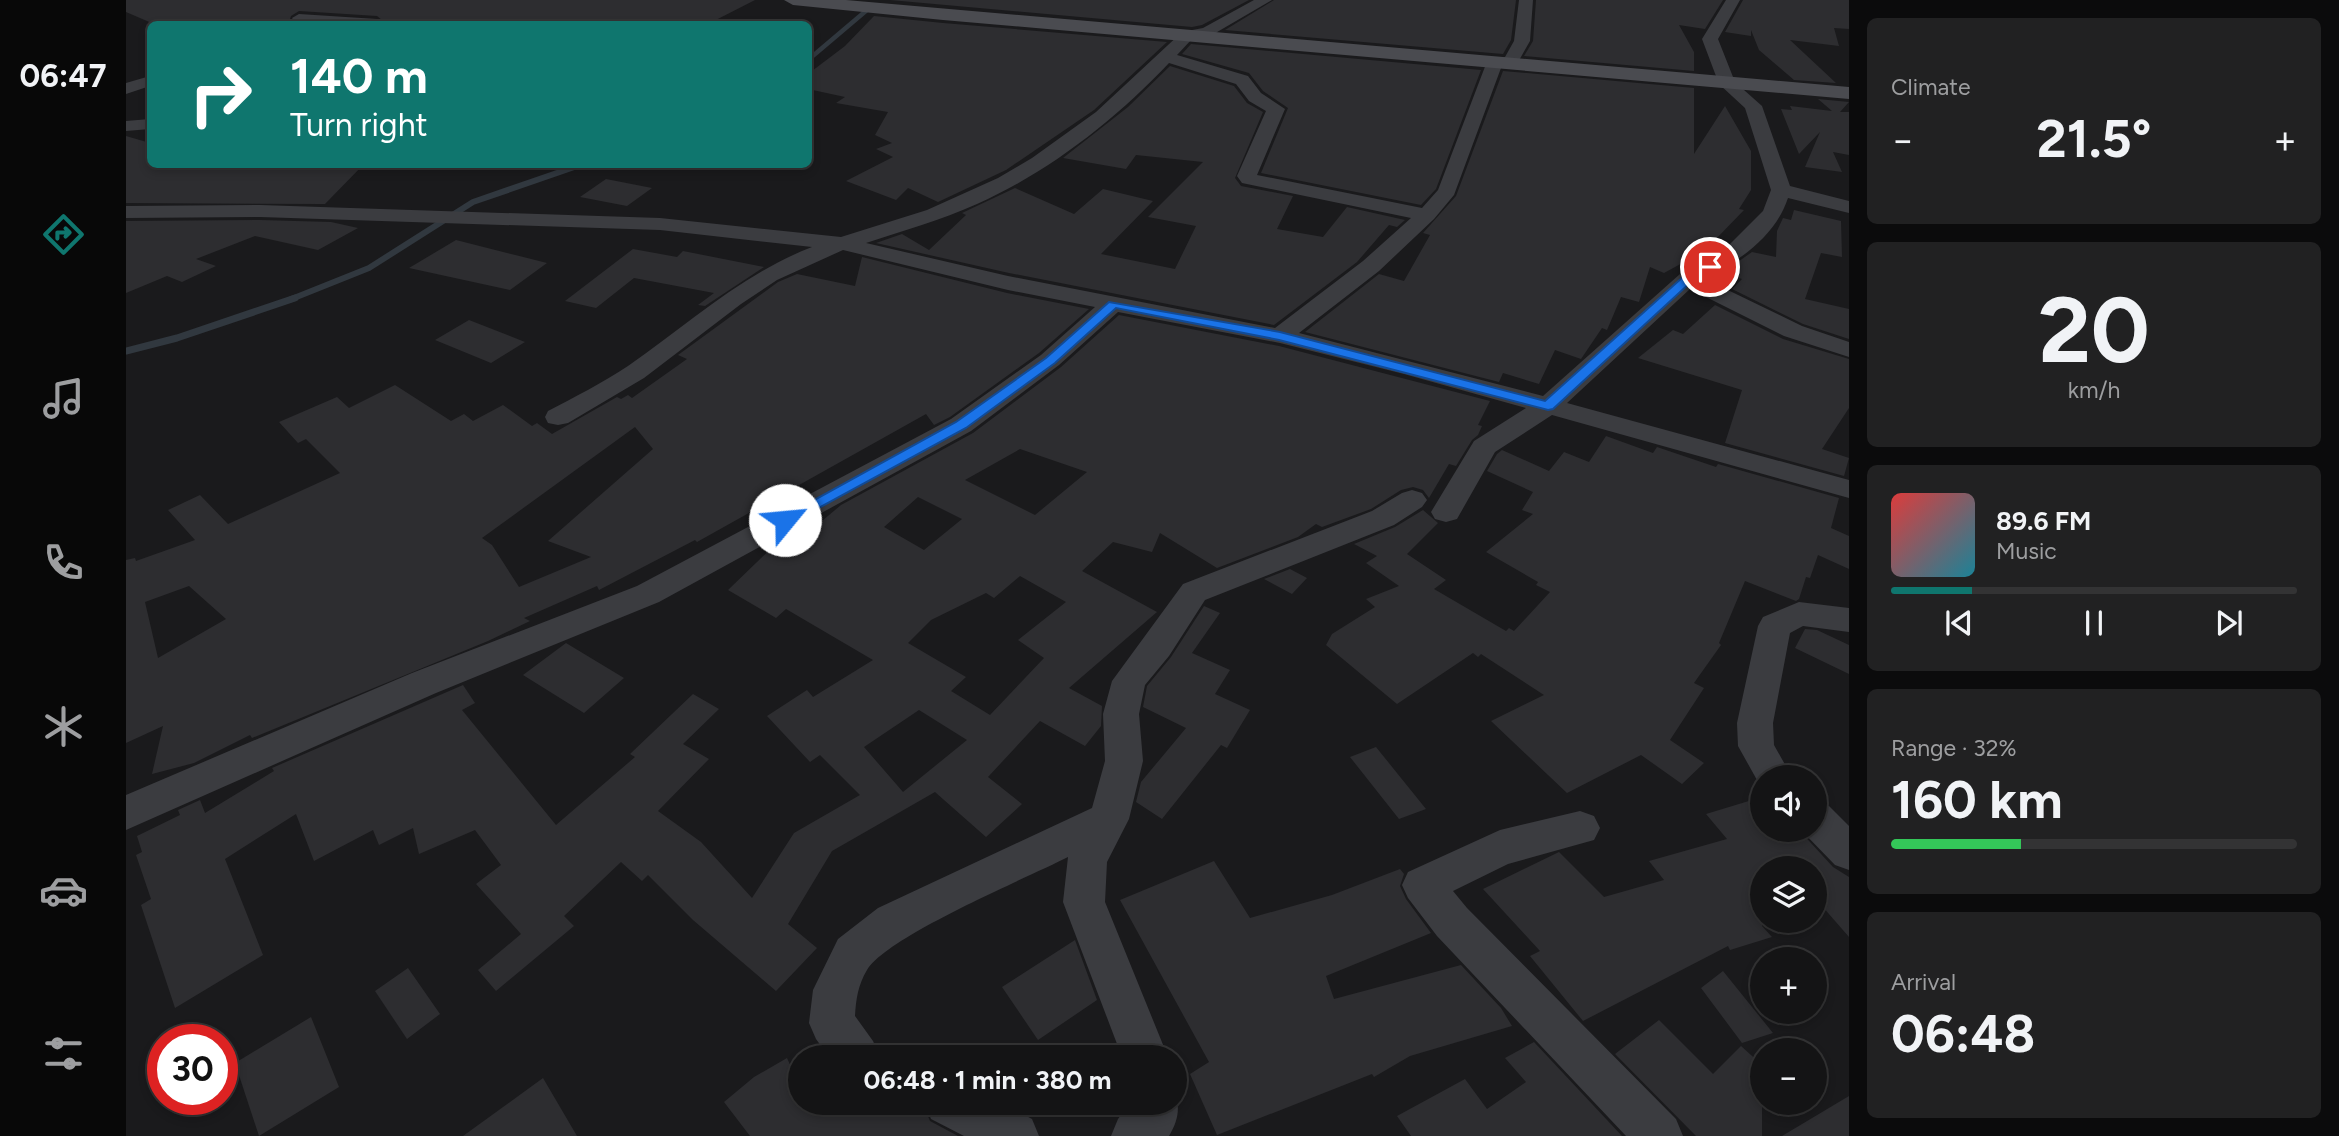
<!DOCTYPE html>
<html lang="en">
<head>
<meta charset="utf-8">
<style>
	:root { --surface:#141415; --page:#212122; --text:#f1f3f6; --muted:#9d9ea0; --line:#333334; --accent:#0f766e }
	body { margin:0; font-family:Figtree,sans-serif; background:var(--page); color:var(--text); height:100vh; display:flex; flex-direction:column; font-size:26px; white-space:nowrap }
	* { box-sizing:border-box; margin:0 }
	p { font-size:23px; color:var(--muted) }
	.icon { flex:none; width:38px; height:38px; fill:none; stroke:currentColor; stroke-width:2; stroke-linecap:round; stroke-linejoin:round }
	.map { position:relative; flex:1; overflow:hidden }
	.drawer { display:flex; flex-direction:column; gap:18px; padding:18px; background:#0b0b0c; width:490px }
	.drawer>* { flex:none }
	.banner { position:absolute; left:21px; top:21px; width:665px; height:147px; border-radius:10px; box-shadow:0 4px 10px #0003,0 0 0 2px var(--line); background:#0f766e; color:#fff; overflow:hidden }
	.controls { position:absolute; left:1624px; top:765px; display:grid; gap:14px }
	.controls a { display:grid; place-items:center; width:77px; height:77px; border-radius:50%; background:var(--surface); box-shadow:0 4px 10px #0003,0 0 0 2px var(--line); font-size:35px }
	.speed { position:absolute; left:21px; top:1024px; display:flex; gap:14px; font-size:35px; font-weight:700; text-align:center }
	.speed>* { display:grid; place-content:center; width:91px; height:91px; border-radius:50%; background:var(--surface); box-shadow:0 4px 10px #0003,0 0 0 2px var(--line); line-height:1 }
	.speed .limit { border:10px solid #d22; background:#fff; color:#111 }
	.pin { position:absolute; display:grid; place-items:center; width:60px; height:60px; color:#fff; margin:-30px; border:4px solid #fff; border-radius:50%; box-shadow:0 2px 7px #0007 }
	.me { position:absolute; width:77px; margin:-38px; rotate:62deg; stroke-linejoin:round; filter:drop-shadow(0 0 5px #0008) }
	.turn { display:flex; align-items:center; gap:24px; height:147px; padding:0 28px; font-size:32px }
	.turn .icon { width:91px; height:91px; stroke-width:2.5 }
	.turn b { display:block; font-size:49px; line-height:60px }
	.big { font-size:52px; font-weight:700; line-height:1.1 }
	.drawer .tile { flex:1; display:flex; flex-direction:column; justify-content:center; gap:10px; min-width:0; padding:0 24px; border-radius:10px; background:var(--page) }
	.drawer .dial { align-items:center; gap:0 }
	.dial b { font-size:91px; line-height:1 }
	.song { display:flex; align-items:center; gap:21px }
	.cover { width:84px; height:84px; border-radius:10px; background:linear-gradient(135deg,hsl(0 70% 55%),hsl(190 70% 35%)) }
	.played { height:7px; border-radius:4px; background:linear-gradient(90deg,var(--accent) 20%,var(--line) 20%) }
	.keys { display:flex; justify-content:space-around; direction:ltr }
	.heat { display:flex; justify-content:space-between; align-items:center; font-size:38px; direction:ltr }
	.charge { height:10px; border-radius:5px; background:linear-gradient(90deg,#34c759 32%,var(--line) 0) }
	.trip { position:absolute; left:662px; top:1045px; width:399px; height:70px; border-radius:35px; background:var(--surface); box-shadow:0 4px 10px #0003,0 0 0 2px var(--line); font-weight:700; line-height:70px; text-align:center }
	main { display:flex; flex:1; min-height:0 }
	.tabs { display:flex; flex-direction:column; width:126px; justify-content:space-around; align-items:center; background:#080808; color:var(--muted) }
	.tabs .icon { width:49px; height:49px }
	.tabs .selected { color:var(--accent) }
	.tabs b { font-size:32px; color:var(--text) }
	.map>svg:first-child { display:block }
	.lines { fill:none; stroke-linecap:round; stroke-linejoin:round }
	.stream-far2 { stroke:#31383f; stroke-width:4.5 }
	.stream-far1 { stroke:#31383f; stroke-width:6 }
	.stream { stroke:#31383f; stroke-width:7 }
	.building { fill:#2d2d30; fill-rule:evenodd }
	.street { fill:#3b3c40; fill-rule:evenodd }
	.secondary { fill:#4a4b50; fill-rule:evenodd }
	.route { fill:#1a73e8; stroke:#114b97; stroke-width:2 }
</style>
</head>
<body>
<main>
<nav class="tabs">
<b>06:47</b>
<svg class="icon selected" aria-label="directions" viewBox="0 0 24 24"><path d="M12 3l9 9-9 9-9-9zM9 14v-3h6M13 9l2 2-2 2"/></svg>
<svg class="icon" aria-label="music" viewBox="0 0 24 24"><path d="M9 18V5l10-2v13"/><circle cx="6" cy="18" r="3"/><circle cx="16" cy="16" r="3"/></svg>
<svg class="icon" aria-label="phone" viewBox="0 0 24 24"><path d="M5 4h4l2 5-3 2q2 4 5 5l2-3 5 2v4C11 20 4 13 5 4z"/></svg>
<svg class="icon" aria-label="climate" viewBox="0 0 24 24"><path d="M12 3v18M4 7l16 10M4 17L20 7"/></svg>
<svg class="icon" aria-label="car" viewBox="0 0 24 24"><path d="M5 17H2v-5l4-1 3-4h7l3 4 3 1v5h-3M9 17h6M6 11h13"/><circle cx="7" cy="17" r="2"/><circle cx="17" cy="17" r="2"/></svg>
<svg class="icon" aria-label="filters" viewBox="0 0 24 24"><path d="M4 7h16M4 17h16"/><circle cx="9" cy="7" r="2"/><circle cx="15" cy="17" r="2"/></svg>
</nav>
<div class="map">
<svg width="1723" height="1136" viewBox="0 0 1723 1136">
	<rect width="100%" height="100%" fill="#1a1a1c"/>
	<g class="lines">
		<path class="stream-far2" d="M 682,60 L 741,10"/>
		<path class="stream-far1" d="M 163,300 L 243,268 L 347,202 L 457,164"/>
		<path class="stream" d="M 0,351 L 51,338 L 169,298"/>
	</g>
	<path class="building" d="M 0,0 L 629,0 L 582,24 L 261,24 L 251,16 L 173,11 L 165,16 L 164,19 L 168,24 L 177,24 L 28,24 L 0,12 Z
		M 764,0 L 1123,0 L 1076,25 L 1066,27 Z
		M 1148,0 L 1390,0 L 1385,40 L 1377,54 L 1099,30 Z
		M 1410,0 L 1597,0 L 1579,29 L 1553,25 L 1568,52 L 1568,71 L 1398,56 L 1407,41 Z
		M 1617,0 L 1723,0 L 1723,29 L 1708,28 L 1713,46 L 1664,40 L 1710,83 L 1668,80 L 1633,50 L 1625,30 L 1625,36 L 1599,32 Z
		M 748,16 L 817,23 L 1041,42 L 968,110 L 880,170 L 812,202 L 782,188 L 770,200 L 720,181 L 767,157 L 750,149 L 766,143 L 749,135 L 762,112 L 710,103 L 719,97 L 682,89 L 682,74 L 719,46 Z
		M 1065,44 L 1355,70 L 1310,189 L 1295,205 L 1135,173 L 1162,108 L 1137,91 L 1123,73 L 1056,54 Z
		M 1044,66 L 1108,86 L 1121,103 L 1137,112 L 1109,178 L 1115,186 L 1167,196 L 1151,229 L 1197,237 L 1221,207 L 1279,220 L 1271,227 L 1263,225 L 1231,262 L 1148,325 L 883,273 L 750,243 L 776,234 L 803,250 L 840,215 L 836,213 L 889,188 L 948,214 L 977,189 L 1027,201 L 975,254 L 1049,269 L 1070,226 L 1022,217 L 1077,162 L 1010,155 L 1000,169 L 937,158 L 1002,107 Z
		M 1377,71 L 1568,88 L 1568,154 L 1599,106 L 1625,151 L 1625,190 L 1613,209 L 1618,210 L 1588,241 L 1600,244 L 1568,263 L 1560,261 L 1538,273 L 1524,267 L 1513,302 L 1495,297 L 1481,330 L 1476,328 L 1455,359 L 1429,350 L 1413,384 L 1377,373 L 1373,382 L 1179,332 L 1253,274 L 1278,281 L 1304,235 L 1297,233 L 1330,196 Z
		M 1692,99 L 1723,102 L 1714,112 L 1723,112 L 1723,155 L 1707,152 L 1716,172 L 1679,167 L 1694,132 L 1673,154 L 1655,109 L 1666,110 L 1664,106 L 1706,111 Z
		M 0,136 L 24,143 L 24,164 L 238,164 L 199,204 L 0,203 Z
		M 480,179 L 526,188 L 501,206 L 454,197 Z
		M 1668,210 L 1715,221 L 1716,257 L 1695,253 L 1679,299 L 1723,309 L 1723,339 L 1677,324 L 1606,289 L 1616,279 L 1596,273 L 1626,252 L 1650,257 L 1651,231 L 1657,218 L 1665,220 Z
		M 134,220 L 205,222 L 232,228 L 192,250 L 129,236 L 70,259 L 90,266 L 56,282 L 41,276 L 0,293 L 0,221 Z
		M 330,240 L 421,263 L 384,290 L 283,268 Z
		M 507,249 L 551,257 L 557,251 L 638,267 L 579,306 L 572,305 L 588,293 L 508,278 L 470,308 L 439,301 Z
		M 736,257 L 881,293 L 963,309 L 913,353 L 824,417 L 808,425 L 800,414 L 571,542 L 569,540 L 473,590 L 471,586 L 398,618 L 404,621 L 362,641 L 126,738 L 124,735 L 68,763 L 26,774 L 37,726 L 0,743 L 0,560 L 9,558 L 10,561 L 69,540 L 42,510 L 74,495 L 102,524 L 214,473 L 180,439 L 172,443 L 153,422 L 211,397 L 223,408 L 269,385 L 325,421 L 338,414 L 347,421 L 377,405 L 406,426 L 411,423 L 426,434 L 491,397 L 495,399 L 502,395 L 506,398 L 561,359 L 552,355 L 652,282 L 671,274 L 729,286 ZM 509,427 L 527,449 L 422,541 L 465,557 L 393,587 L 366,545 L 356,538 ZM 63,586 L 100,619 L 32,658 L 19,602 Z
		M 1589,305 L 1657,339 L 1723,359 L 1723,408 L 1696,449 L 1723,458 L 1718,476 L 1599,443 L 1616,390 L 1512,358 L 1547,330 L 1557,334 Z
		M 993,315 L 1153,346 L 1364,401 L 1352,425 L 1356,426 L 1352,435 L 1346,440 L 1330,466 L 1323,464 L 1303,498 L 1297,490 L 1287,487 L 1275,490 L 1245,509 L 1196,527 L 1190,524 L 1172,537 L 1091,568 L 1034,533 L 1026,552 L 987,542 L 956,571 L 1031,612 L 943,688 L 976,706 L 975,726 L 959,746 L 914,721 L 862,777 L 896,804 L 860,837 L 809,792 L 706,851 L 662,924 L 691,948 L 650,991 L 567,920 L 522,875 L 516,881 L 495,862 L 438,916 L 448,926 L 370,991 L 352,970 L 395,934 L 350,884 L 375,865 L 349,830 L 293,854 L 287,828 L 253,845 L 247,830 L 188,861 L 170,814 L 99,859 L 137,955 L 49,1008 L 15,905 L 25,899 L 10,855 L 16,852 L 11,836 L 54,815 L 52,810 L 74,800 L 79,813 L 148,771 L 146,768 L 337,685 L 349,703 L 336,710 L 430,825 L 509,757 L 504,754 L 567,694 L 593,709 L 557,744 L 583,759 L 532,811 L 575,842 L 626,898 L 668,833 L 734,795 L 694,755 L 684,762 L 641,716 L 681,690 L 687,697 L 747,660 L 660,609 L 650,618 L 602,590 L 656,538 L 675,527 L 684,531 L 715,505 L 847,433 L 935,367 ZM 894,449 L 961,472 L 909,515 L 839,480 ZM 792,497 L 836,519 L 798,550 L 758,527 ZM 894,576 L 940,602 L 892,640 L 918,658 L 864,715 L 825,691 L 840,677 L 782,643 L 805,620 L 860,593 L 868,598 ZM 793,710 L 841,740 L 777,792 L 738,747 Z
		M 343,320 L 399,342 L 365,363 L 309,340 Z
		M 1480,436 L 1527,453 L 1531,447 L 1590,467 L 1592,464 L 1713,498 L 1705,528 L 1723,536 L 1723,569 L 1692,555 L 1684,578 L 1680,577 L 1673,599 L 1670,601 L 1619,581 L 1593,643 L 1595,645 L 1568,683 L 1578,688 L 1544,740 L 1578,763 L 1556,784 L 1515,755 L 1441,793 L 1365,721 L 1418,695 L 1355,654 L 1352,657 L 1347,653 L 1271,704 L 1200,645 L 1206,634 L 1249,607 L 1240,599 L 1273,586 L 1240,563 L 1251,556 L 1228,544 L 1269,527 L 1297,510 L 1312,523 L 1281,554 L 1320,580 L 1308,589 L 1380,631 L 1383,628 L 1388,631 L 1424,592 L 1410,585 L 1412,582 L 1360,552 L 1407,514 L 1396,510 L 1407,492 L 1361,471 L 1371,454 L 1376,450 L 1423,471 L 1438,452 L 1463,462 Z
		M 1164,569 L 1181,578 L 1166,594 L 1138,579 Z
		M 1078,606 L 1094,613 L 1066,653 L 1104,670 L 1089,694 L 1124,710 L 1101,748 L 1095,745 L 1036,819 L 1010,802 L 1015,782 L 1060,728 L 1017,707 L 1021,686 L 1045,657 Z
		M 1679,629 L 1691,630 L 1723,645 L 1723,674 L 1669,648 Z
		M 440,643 L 498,678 L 458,713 L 397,675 Z
		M 1250,747 L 1300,809 L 1273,819 L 1224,757 Z
		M 1636,797 L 1636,830 L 1673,830 L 1707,867 L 1723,877 L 1723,937 L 1689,898 L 1689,868 L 1636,868 L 1636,926 L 1646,937 L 1604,950 L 1602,946 L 1457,1021 L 1404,956 L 1414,951 L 1357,889 L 1433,852 L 1478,897 L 1538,880 L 1523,861 L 1601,839 L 1580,814 Z
		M 1088,861 L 1124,918 L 1206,895 L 1274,869 L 1278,874 L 1274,886 L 1280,899 L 1305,933 L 1200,976 L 1208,999 L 1335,965 L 1375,1008 L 1386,1026 L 1284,1056 L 1248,1077 L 1246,1074 L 1091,1135 L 1064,1074 L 1083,1062 L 994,900 Z
		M 949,940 L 971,1000 L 912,1040 L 876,987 Z
		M 282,968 L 314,1014 L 281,1039 L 249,991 Z
		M 1597,971 L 1647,1033 L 1616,1043 L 1575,988 Z
		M 185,1017 L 213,1087 L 133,1136 L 109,1063 Z
		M 1533,1020 L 1587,1074 L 1615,1046 L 1636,1065 L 1636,1136 L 1570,1136 L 1489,1054 Z
		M 1408,1042 L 1496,1136 L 1285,1136 L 1271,1116 L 1339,1079 L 1361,1109 L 1400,1082 L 1379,1058 Z
		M 661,1058 L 674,1087 L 674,1102 L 680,1102 L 685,1114 L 696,1102 L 796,1102 L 804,1121 L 832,1136 L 624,1136 L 598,1102 L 628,1077 Z
		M 417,1078 L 451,1136 L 337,1136 Z
		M 1723,1096 L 1723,1136 L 1656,1136 Z"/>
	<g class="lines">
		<path class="street" d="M 1128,0 L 1146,0 L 1086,35 L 1066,39 L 1051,55 L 1122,76 L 1135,93 L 1159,109 L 1131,175 L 1296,208 L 1312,190 L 1360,64 L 1362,61 L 1379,57 L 1388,41 L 1393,0 L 1407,0 L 1404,41 L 1391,64 L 1375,68 L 1328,195 L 1308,219 L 1253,271 L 1173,333 L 1417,396 L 1554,274 L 1597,251 L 1637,211 L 1645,190 L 1619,108 L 1593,84 L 1576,39 L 1600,0 L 1614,0 L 1592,39 L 1609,82 L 1636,106 L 1664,186 L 1723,201 L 1723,213 L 1662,198 C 1649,237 1614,260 1579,279 L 1676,326 L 1723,342 L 1723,357 L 1658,336 L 1564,289 L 1441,403 L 1723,480 L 1723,498 L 1426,415 L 1369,452 L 1331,519 L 1320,522 L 1309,519 L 1305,512 L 1348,441 L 1400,408 L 1278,374 L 1154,343 L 992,312 L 933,365 L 845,431 L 533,602 L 310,693 L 0,830 L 0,795 L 286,673 L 511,586 L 825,419 L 915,355 L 969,307 L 882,290 L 717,250 L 651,280 L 615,304 L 518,378 L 442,423 L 432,425 L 422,423 L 419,417 L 422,411 C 449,397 476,383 502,366 C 563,324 616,274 686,247 L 534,230 L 134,217 L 0,218 L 0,206 L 134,205 L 534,218 L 715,237 L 801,210 L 872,178 L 906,158 L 970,112 L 1056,32 L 1077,28 ZM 1043,63 L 1110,84 L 1123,101 L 1140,111 L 1111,176 L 1116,183 L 1285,218 L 1237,261 L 1149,328 L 882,276 L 740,243 C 777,231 815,220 851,204 C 923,172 989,120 1043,63 Z
			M 173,14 L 251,19 L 259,24 L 199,24 L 168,21 L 166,18 Z
			M 24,76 L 24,86 L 0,94 L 0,83 Z
			M 24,119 L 24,129 L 0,131 L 0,121 Z
			M 1286,490 L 1296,493 L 1301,500 L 1296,507 L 1268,525 L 1079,600 L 1043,656 L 1019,685 L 1013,714 L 1017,761 L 1003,819 L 981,862 L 979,902 L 1042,1057 L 996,1057 L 937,902 L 942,857 C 901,878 761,936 741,970 C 732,985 730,999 729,1016 L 747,1041 L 754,1057 L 703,1057 L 690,1039 L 683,1023 L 687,990 L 712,939 L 752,908 L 966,808 L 979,761 L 977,714 L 986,681 L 1057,584 L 1246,511 L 1276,493 Z
			M 1673,602 L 1723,608 L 1723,632 L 1677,626 L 1664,633 L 1647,723 L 1648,745 L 1666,777 L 1636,777 L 1636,789 L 1612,746 L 1611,723 L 1632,626 L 1637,617 Z
			M 1689,801 L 1703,806 L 1723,826 L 1723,870 L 1709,865 L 1675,830 L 1689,830 Z
			M 1454,811 L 1468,816 L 1474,828 L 1468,840 L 1382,864 L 1327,891 L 1341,908 L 1550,1119 L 1557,1136 L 1500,1136 L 1311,936 L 1282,898 L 1276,885 L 1282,872 L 1374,830 Z
			M 1048,1091 C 1055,1107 1052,1121 1043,1136 L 985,1136 L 992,1119 L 1005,1102 L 1048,1102 Z
			M 798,1102 L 874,1102 L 906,1119 L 913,1136 L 838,1136 L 805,1119 Z"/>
		<path class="secondary" d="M 658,0 L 720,0 L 1723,87 L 1723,99 L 817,20 L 667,5 Z"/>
	</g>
	<path class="route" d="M 1584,264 L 1589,267 L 1588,269 L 1566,281 L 1427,409 L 1422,410 L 1153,340 L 990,308 L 929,363 L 840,428 L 665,523 L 654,523 L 652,520 L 830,422 L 920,358 L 983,302 L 1154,332 L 1419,401 L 1558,276 Z"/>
</svg>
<div class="controls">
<a><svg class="icon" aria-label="sound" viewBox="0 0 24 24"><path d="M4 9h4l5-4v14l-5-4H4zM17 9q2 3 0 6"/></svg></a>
<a><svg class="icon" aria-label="layers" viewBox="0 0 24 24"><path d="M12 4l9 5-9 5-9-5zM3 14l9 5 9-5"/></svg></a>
<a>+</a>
<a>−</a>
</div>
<div class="speed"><div class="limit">30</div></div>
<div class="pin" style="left:1584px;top:267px;background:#d93025"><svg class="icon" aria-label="arrive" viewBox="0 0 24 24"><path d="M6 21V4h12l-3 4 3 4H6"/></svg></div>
<svg class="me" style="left:659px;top:520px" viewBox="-20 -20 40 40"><circle r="19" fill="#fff"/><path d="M0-13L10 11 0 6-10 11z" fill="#1a73e8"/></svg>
<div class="trip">06:48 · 1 min · 380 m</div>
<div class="banner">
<div class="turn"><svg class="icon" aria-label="right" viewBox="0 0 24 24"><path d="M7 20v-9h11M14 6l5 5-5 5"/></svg><div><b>140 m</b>Turn right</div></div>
</div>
</div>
<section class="drawer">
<div class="tile"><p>Climate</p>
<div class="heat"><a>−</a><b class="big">21.5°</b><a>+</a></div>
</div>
<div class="tile dial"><b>20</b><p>km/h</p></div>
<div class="tile">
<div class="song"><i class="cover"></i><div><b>89.6 FM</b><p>Music</p></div></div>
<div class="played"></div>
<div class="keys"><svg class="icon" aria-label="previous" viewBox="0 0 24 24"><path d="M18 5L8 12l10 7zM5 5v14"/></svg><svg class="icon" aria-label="pause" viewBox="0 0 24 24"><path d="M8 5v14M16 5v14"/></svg><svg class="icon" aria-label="next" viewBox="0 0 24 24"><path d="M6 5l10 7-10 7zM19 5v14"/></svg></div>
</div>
<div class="tile"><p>Range · 32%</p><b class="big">160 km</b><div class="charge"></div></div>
<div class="tile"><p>Arrival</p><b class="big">06:48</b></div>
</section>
</main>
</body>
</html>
